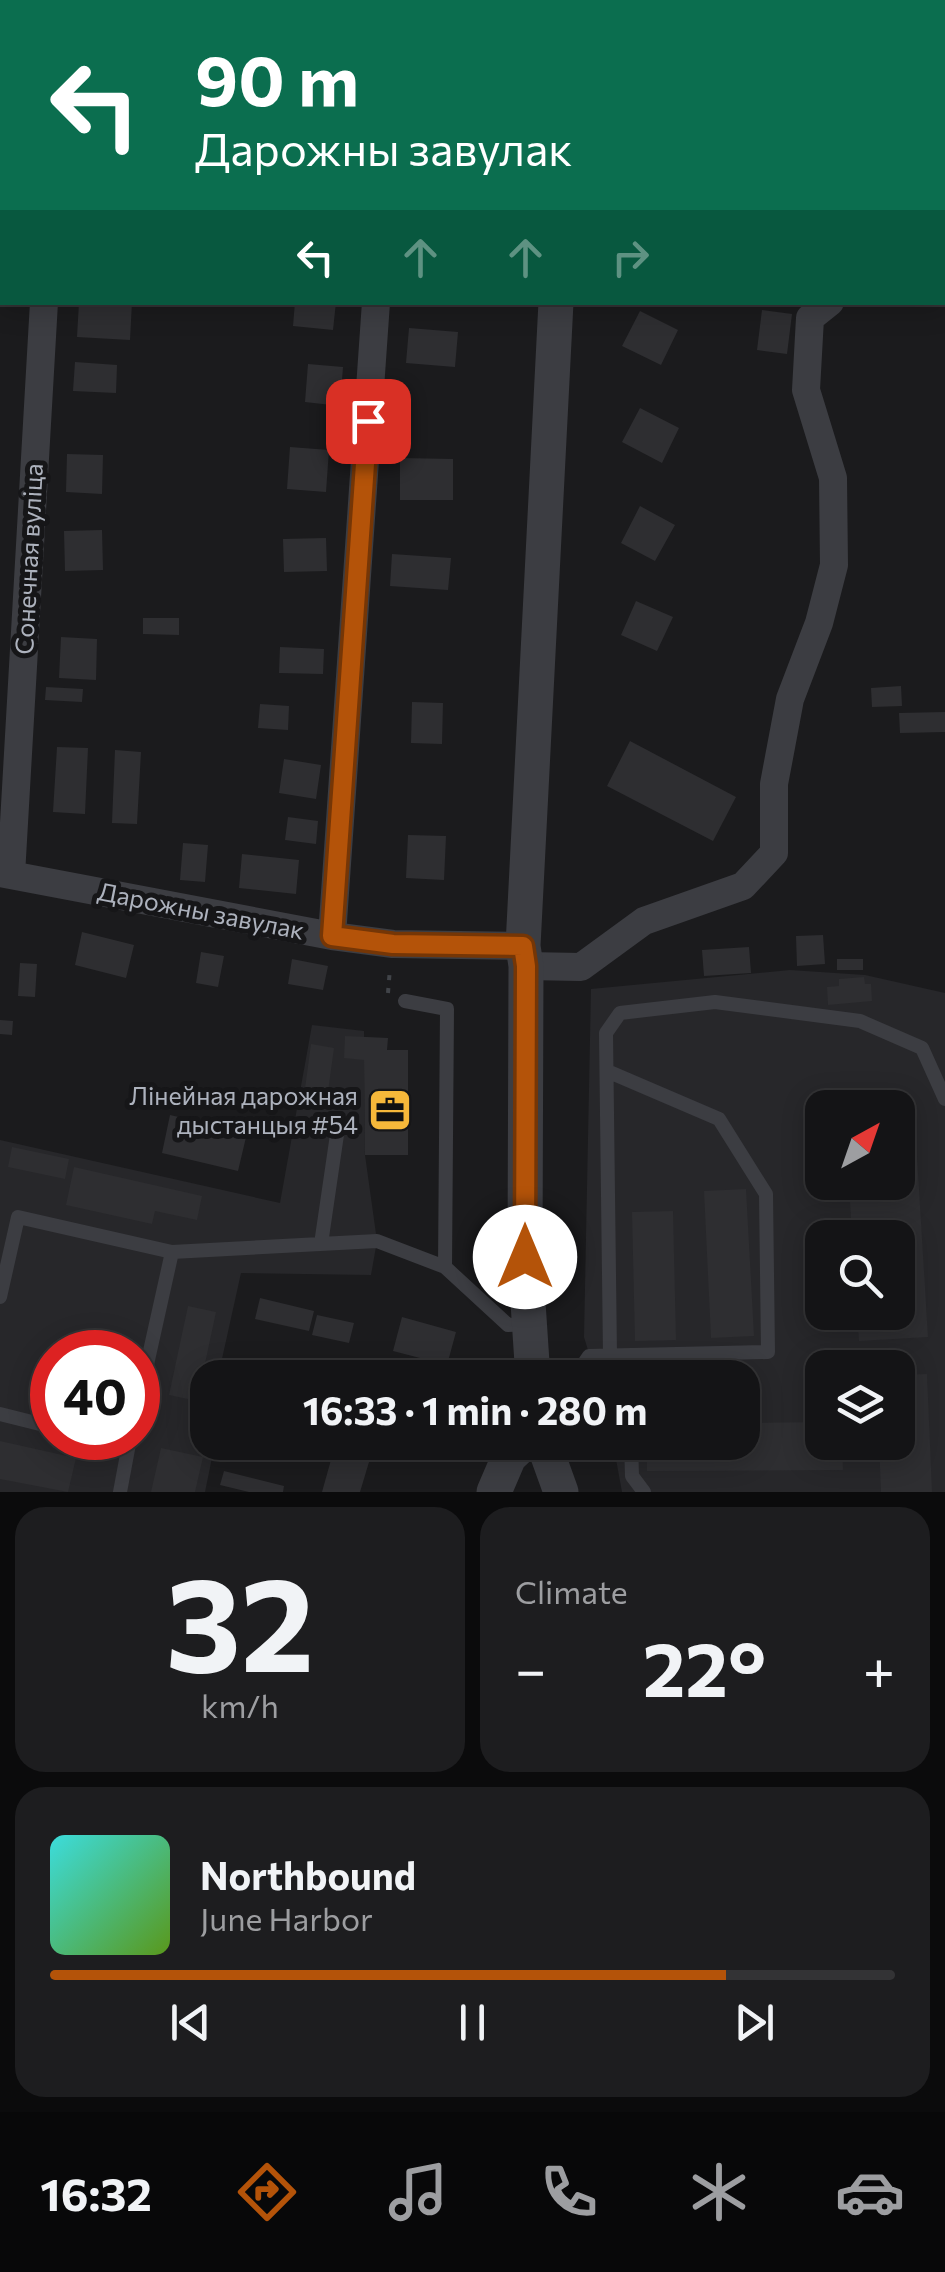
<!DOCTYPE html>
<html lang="en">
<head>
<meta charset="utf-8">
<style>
	:root { --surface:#141416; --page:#1d1d1f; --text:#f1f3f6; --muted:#9d9ea1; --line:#333335; --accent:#b45309 }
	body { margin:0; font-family:Commissioner,sans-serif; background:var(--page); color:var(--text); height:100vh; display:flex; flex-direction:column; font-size:38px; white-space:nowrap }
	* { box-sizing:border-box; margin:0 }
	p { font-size:32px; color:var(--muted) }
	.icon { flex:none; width:55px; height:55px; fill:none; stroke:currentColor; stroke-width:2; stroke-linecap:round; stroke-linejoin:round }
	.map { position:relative; height:1492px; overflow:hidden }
	.details { display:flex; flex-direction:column; gap:15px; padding:15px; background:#0b0b0c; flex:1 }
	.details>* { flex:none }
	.hud { position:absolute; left:0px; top:0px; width:945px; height:305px; box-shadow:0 5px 25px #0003,0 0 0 2px var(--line); background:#0b6e4f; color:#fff; overflow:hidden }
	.needle { width:65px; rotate:40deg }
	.fabs { position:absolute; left:805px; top:1090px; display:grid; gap:20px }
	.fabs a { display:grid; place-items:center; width:110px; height:110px; border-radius:20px; background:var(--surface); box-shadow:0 5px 25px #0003,0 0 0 2px var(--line); font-size:50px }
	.speed { position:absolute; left:30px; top:1330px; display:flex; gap:20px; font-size:50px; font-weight:700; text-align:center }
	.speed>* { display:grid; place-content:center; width:130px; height:130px; border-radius:50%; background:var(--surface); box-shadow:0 5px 25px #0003,0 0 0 2px var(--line); line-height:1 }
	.speed .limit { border:15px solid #d22; background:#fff; color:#111 }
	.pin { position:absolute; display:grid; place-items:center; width:85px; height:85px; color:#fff; margin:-42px; border-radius:20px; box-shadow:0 5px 15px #0006 }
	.me { position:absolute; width:110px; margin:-55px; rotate:0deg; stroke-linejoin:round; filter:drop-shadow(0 0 8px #0008) }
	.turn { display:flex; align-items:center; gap:35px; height:210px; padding:0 30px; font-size:45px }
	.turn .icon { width:130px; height:130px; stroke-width:2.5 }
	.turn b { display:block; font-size:70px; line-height:85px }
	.lanes { display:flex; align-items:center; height:95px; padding:0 30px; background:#0003; justify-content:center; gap:50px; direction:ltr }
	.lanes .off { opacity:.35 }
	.big { font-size:75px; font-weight:700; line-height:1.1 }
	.details .card { flex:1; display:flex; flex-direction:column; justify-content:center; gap:15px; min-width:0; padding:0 35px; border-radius:30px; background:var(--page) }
	.details .dial { align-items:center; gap:0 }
	.dial b { font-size:130px; line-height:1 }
	.song { display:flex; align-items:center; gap:30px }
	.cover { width:120px; height:120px; border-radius:15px; background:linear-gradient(135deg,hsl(180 70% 55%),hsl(90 70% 35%)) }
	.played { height:10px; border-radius:5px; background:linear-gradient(90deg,var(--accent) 80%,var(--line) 80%) }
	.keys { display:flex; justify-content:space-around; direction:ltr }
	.heat { display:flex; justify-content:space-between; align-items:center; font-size:55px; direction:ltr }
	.details .tiles { flex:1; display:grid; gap:15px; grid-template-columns:1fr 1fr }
	.card:last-child { grid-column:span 2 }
	.trip { position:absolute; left:190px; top:1360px; width:570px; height:100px; border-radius:30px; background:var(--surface); box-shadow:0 5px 25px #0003,0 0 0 2px var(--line); font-weight:700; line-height:100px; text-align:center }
	.menu { display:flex; height:160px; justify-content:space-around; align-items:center; background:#080809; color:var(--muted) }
	.menu .icon { width:70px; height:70px }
	.menu .selected { color:var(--accent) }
	.menu b { font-size:45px; color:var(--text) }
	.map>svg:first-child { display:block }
	.built { fill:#27272a; fill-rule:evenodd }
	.building { fill:#2e2e31 }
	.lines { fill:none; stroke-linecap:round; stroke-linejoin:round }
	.path { stroke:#414449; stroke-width:4; stroke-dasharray:5 8; stroke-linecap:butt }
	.service { stroke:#3c3d42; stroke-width:14 }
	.minor { stroke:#3c3d42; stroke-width:28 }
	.tertiary { stroke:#3c3d42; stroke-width:35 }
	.route-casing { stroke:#753606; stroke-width:25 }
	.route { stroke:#b45309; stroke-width:18 }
	.labels { text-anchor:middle; stroke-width:10; stroke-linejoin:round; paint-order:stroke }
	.street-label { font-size:25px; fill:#adb2bd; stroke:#161618 }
	.poi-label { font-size:25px; fill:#adb2bd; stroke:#161618; text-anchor:end }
</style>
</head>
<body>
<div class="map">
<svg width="945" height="1492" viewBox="0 0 945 1492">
	<rect width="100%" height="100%" fill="#1b1b1d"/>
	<path class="built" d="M 790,970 L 865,975 L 945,993 L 945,1492 L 622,1492 L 613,1443 L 742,1442 L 742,1378 L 596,1377 L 584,1337 L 591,989 ZM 822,1108 L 898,1108 L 898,1182 L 822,1182 ZM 822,1238 L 898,1238 L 898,1312 L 822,1312 ZM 822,1368 L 898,1368 L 898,1442 L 822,1442 Z
		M 312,1025 L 364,1031 L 365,1155 L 377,1241 L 371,1275 L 241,1273 L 218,1377 L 208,1378 L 208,1442 L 215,1443 L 205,1492 L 0,1492 L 0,1140 L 280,1203 ZM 52,1352 L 138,1352 L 138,1438 L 52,1438 Z"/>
	<path class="building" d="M 79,302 L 132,302 L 130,340 L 77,337 Z
		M 295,302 L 336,302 L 333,330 L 293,326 Z
		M 762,310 L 792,314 L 787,354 L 757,350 Z
		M 640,311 L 678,330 L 661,365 L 622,346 Z
		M 409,328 L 458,332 L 455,367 L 406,363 Z
		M 75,362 L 117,365 L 116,393 L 73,391 Z
		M 308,364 L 343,367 L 340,406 L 305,402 Z
		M 640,408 L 679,428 L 662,463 L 622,442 Z
		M 290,447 L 329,450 L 326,492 L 287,489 Z
		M 67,454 L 103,455 L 102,494 L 66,492 Z
		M 400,458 L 453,459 L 453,500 L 400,500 Z
		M 640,506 L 675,525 L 655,561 L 621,543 Z
		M 102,530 L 103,570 L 65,571 L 64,531 Z
		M 326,538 L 327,571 L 284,572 L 283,539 Z
		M 392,554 L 451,558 L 448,590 L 390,586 Z
		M 636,601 L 673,617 L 657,651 L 621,635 Z
		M 143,618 L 179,618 L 179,635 L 143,634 Z
		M 61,637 L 97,639 L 96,680 L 59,678 Z
		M 280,647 L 324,649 L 323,674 L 279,673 Z
		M 901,686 L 902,706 L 872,707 L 871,688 Z
		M 46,687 L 83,689 L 82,702 L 45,700 Z
		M 412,702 L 443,703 L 442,744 L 411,743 Z
		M 260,704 L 289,706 L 288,730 L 258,728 Z
		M 945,712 L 945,732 L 900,733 L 899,713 Z
		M 630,741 L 736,797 L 713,841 L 607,786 Z
		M 57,747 L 88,748 L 85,814 L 53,812 Z
		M 115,750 L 141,752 L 137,824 L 112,823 Z
		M 284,759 L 321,765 L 316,799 L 279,793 Z
		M 288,817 L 318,821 L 316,844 L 285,840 Z
		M 408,835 L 446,836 L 444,880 L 406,878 Z
		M 183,843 L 208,845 L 205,882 L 180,880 Z
		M 242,854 L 299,860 L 296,894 L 239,888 Z
		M 82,932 L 134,945 L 126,978 L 75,965 Z
		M 823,935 L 825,964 L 797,966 L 796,936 Z
		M 749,947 L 751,973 L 704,976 L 702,950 Z
		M 201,952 L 224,956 L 218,987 L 196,983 Z
		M 292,959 L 328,966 L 323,990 L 288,984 Z
		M 837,959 L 863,959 L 863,970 L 837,970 Z
		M 20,963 L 37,964 L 35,997 L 18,996 Z
		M 864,977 L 865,984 L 871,984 L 872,1001 L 828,1005 L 827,987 L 839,986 L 839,979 Z
		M 0,1020 L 13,1021 L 12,1035 L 0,1034 Z
		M 345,1036 L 388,1038 L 387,1050 L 408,1050 L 408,1155 L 365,1155 L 364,1060 L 344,1058 Z
		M 311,1044 L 334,1048 L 327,1099 L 304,1096 Z
		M 914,1107 L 928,1337 L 859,1341 L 857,1312 L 898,1312 L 898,1238 L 852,1238 L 849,1182 L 898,1182 L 898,1108 Z
		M 812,1113 L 822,1113 L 822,1159 L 815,1160 Z
		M 170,1115 L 247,1133 L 238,1171 L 162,1153 Z
		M 12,1147 L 69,1159 L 65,1179 L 8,1167 Z
		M 74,1167 L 202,1196 L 197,1220 L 155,1211 L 152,1224 L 66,1205 Z
		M 746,1189 L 754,1336 L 711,1338 L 704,1191 Z
		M 673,1211 L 676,1340 L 635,1341 L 632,1212 Z
		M 260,1298 L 314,1311 L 309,1331 L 255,1319 Z
		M 188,1306 L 216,1312 L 197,1401 L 169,1395 Z
		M 317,1315 L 354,1323 L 349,1343 L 312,1335 Z
		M 402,1317 L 456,1332 L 447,1365 L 393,1351 Z
		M 927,1374 L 932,1492 L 881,1492 L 879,1442 L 898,1442 L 898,1375 Z
		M 822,1422 L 822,1442 L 842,1442 L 843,1470 L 647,1471 L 647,1442 L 742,1442 L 742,1423 Z
		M 0,1441 L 76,1458 L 68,1492 L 0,1479 Z
		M 336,1442 L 375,1442 L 360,1492 L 322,1492 Z
		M 161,1448 L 203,1457 L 195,1492 L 151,1492 Z
		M 224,1471 L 284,1486 L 283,1492 L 249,1492 L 220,1485 Z"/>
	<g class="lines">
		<path class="path" d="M 388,993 L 390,968"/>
		<path class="service" d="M 405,1001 L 447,1009 L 445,1267
			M 321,1244 L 339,1121
			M 0,1297 L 18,1217 L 172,1252 L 377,1241 L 445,1267 L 508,1325 L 528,1324
			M 610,1355 L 606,1033 L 620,1013 L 715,1002 L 860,1021 L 922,1048 L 945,1099
			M 631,1355 L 631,1378
			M 574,1378 L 589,1356 L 768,1352 L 766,1194 L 719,1119 L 607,1071
			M 138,1405 L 172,1252
			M 0,1414 L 52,1427
			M 100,1438 L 129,1444 L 130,1438
			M 631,1442 L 632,1476 L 644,1492
			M 120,1492 L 129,1444"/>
		<path class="minor" d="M 61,2 L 61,0
			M 430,2 L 432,0
			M 942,276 L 945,274
			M 0,873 L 332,936 L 393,944 L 523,946
			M 11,875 L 44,302
			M 332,936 L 376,302
			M 526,966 L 581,967 L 644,921 L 743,886 L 774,853 L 774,784 L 790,699 L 819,623 L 834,565 L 833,478 L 806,390 L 810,318 L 830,302"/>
		<path class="tertiary" d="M 559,2 L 559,0
			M 533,1378 L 525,1257 L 526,966 L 523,946 L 556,302
			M 543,1442 L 561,1492
			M 494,1492 L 509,1457 L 525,1442"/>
	</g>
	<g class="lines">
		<g class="route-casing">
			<path id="route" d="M 368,421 L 332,936 L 393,944 L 523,946 L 526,966 L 525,1257"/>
		</g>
		<use href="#route" class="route"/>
	</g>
	<defs>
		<g id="office-square" transform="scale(2.25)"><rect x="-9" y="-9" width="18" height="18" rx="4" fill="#f6b83a" stroke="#161618"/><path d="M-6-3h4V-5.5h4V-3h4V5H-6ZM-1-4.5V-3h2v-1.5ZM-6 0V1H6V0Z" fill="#111"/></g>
	</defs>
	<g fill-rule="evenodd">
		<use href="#office-square" x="390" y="1110"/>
	</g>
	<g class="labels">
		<g class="street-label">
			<text transform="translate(29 559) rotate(-87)" y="9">Сонечная вуліца</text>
			<text transform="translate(201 911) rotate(11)" y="9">Дарожны завулак</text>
		</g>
		<g class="poi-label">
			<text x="358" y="1105">Лінейная дарожная<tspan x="358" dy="29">дыстанцыя #54</tspan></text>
		</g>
	</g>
</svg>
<div class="fabs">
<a><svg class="needle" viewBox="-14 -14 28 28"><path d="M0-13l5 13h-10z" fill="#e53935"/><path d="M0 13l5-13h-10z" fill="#9d9ea1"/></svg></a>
<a><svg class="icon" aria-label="search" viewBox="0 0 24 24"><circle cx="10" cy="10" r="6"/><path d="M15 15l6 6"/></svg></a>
<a><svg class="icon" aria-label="layers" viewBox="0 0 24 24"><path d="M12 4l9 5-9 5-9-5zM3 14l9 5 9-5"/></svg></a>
</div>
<div class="speed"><div class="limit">40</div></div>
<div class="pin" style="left:368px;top:421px;background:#d93025"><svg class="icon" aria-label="arrive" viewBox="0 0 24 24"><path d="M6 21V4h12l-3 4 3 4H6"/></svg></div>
<svg class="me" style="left:525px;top:1257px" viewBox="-20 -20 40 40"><circle r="19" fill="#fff"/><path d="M0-13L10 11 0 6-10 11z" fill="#b45309"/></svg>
<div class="trip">16:33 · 1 min · 280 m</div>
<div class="hud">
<div class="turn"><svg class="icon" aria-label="left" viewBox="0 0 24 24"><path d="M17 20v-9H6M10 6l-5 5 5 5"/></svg><div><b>90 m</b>Дарожны завулак</div></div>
<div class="lanes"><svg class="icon" aria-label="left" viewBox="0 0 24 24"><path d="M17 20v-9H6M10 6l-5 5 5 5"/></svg><svg class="icon off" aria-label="ahead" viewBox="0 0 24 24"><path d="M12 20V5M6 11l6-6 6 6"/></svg><svg class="icon off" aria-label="ahead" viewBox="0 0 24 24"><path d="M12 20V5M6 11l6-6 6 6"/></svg><svg class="icon off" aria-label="right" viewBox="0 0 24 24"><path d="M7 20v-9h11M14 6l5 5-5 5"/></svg></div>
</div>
</div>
<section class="details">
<div class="tiles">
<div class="card dial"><b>32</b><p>km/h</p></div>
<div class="card"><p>Climate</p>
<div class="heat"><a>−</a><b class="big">22°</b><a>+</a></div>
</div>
<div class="card">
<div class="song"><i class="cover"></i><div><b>Northbound</b><p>June Harbor</p></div></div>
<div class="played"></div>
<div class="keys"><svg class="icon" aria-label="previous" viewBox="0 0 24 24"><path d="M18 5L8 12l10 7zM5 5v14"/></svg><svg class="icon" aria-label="pause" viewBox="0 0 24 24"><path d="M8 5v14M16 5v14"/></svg><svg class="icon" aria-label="next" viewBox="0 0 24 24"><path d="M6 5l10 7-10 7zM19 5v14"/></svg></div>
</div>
</div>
</section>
<nav class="menu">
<b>16:32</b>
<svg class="icon selected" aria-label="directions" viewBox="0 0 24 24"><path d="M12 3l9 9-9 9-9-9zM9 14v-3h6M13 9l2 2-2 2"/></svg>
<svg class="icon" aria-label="music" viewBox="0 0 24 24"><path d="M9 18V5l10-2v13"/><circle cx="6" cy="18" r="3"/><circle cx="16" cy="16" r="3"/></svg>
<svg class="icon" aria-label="phone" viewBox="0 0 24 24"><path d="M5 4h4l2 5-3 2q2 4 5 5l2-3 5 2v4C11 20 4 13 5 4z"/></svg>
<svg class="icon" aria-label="climate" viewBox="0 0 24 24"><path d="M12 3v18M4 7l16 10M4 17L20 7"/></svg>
<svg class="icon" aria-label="car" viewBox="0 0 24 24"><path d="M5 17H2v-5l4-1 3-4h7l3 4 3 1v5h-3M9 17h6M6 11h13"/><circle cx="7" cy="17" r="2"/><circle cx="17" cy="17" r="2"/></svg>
</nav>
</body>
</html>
